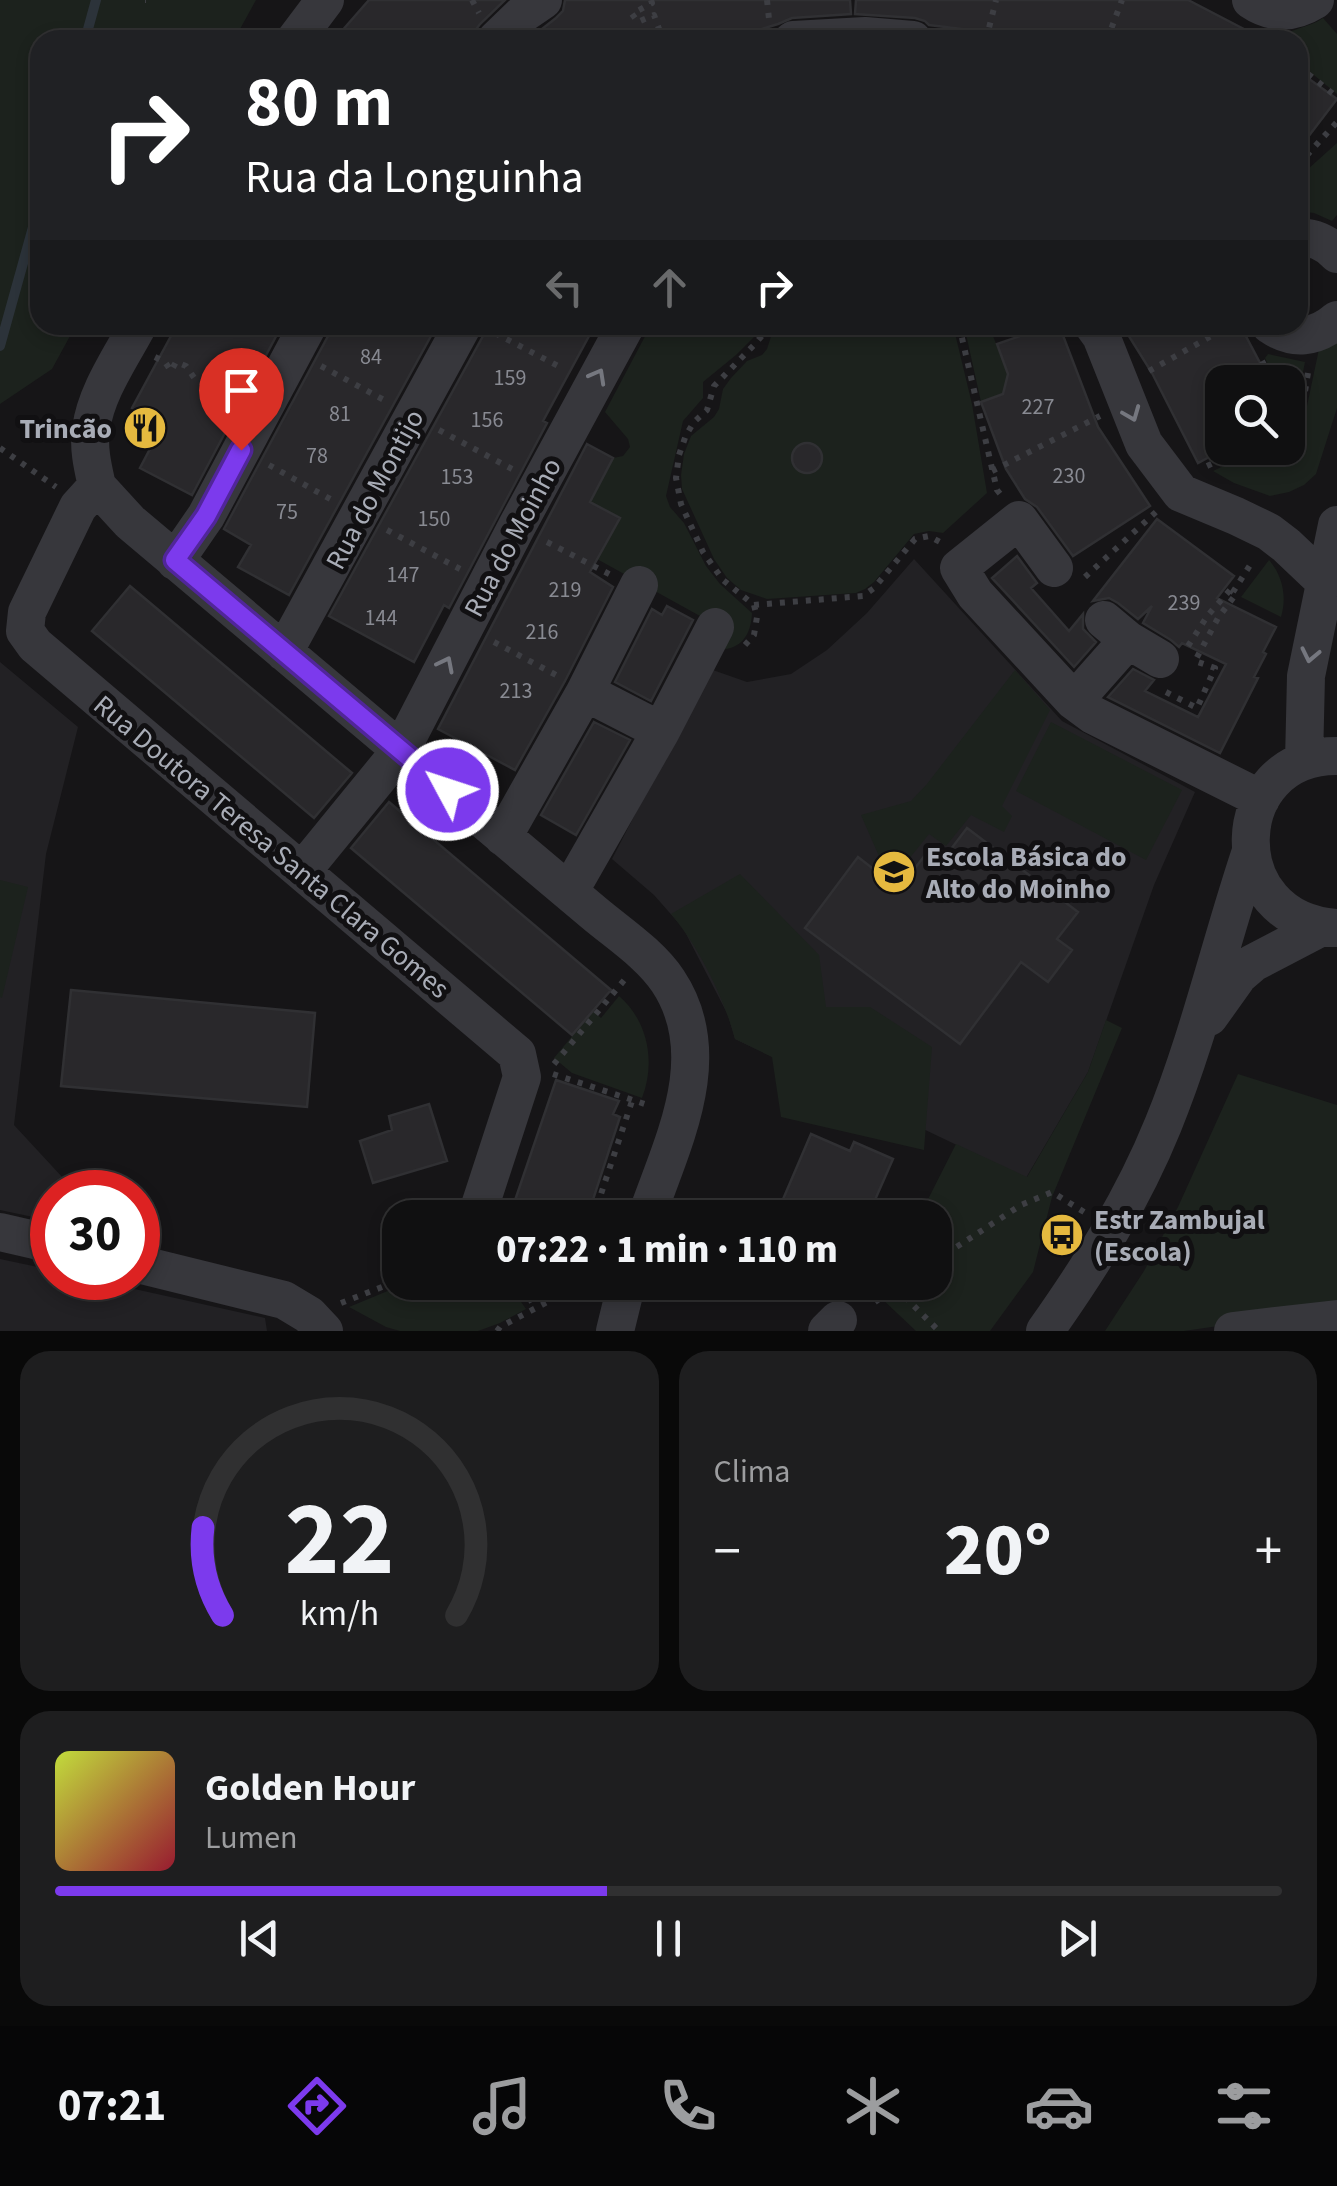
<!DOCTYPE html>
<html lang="pt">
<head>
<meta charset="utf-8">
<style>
	:root { --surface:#101011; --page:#1e1e1f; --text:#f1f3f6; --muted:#9c9d9f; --line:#303031; --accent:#7c3aed }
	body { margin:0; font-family:"Source Sans 3",sans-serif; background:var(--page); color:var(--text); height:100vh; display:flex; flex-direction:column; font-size:38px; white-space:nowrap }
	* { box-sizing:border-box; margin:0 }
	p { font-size:32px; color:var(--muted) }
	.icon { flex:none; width:55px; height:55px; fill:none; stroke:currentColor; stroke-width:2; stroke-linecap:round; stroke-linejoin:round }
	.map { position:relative; height:1331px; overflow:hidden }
	.details { display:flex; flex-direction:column; gap:20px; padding:20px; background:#090909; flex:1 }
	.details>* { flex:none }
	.top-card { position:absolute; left:30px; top:30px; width:1278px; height:305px; border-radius:30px; box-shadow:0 5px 15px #0003,0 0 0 2px var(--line); background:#202124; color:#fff; overflow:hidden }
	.controls { position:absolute; left:1205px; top:365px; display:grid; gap:20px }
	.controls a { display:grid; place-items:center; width:100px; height:100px; border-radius:20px; background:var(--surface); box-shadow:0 5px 15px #0003,0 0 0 2px var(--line); font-size:50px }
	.speed { position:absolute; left:30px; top:1170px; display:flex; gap:20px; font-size:50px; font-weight:700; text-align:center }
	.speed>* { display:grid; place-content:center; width:130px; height:130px; border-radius:50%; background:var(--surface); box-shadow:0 5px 15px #0003,0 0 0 2px var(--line); line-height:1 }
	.speed .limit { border:15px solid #d22; background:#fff; color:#111 }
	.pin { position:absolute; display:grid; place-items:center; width:85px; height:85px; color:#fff; margin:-102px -42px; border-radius:50% 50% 50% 0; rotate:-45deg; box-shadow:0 0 10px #0007 }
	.pin .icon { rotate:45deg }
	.me { position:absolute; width:110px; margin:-55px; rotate:310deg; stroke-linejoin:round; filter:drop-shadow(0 0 8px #0008) }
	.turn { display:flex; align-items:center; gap:35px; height:210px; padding:0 50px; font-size:45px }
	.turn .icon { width:130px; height:130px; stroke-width:2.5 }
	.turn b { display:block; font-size:70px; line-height:85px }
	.lanes { display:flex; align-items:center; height:95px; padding:0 50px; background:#0003; justify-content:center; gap:50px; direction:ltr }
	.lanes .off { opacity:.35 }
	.big { font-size:75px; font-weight:800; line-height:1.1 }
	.details .widget { flex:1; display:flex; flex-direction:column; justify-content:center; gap:15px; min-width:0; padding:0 35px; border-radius:30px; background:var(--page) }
	.details .dial { align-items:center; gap:0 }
	.dial svg { height:260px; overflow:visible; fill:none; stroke:var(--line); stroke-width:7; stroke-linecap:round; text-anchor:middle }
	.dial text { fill:var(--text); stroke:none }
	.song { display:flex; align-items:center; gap:30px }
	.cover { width:120px; height:120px; border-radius:15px; background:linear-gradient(135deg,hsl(70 70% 55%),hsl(350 70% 35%)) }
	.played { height:10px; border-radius:5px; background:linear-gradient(90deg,var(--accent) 45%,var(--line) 45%) }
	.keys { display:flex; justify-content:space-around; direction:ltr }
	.heat { display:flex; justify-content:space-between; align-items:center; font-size:55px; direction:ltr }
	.details .tiles { flex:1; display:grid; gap:20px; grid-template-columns:1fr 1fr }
	.widget:last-child { grid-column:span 2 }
	.trip { position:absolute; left:382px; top:1200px; width:570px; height:100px; border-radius:30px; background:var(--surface); box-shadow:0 5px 15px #0003,0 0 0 2px var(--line); font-weight:800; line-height:100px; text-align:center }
	.tab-bar { display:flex; height:160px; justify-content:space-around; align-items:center; background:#060607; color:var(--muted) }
	.tab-bar .icon { width:70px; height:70px }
	.tab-bar .active { color:var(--accent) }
	.tab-bar b { font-size:45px; color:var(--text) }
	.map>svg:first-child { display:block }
	.built { fill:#222124 }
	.green { fill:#1c221d; fill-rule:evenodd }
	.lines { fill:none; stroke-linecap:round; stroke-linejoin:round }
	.stream { stroke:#2c333a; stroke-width:10 }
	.building { fill:#29282b; stroke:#303033; stroke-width:2.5 }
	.path { stroke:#3d3e43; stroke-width:6; stroke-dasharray:5 8; stroke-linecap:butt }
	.minor { stroke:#37373c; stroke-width:38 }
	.oneway { stroke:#75777f }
	.route-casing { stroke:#51269a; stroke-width:25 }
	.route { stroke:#7c3aed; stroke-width:18 }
	.labels { text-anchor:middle; stroke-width:10; stroke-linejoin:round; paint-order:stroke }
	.number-label { font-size:22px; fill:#888a92 }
	.poi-label { font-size:28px; font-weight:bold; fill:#a8acb6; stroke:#111012; text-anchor:start }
	.street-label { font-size:28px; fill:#a8acb6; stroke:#111012 }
</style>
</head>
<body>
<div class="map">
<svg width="1337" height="1331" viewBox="0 0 1337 1331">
	<rect width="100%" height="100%" fill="#161517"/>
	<path class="built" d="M 914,559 L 1062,721 L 1195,792 L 1154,885 L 1088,1072 L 1026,1178 L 735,1039 L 728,1015 L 683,928 L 654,895 L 612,859 L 710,669 L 747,682 L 791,674 L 827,650 L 867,613 Z
		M 0,662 L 78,727 L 46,854 L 14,1125 L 76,1192 L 52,1192 L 52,1221 L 0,1210 Z
		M 0,1259 L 52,1270 L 52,1278 L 85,1278 L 265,1318 L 267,1331 L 0,1331 Z"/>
	<path class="green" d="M 0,0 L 256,0 L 234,40 L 40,40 L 40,325 L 76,325 L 52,369 L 0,404 Z
		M 1323,18 L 1337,34 L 1337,94 L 1298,62 L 1298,40 L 1277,40 C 1284,30 1309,28 1323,18 Z
		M 1337,143 L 1337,215 L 1332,221 L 1314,213 L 1298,211 L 1298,178 Z
		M 651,325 L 766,325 L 736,355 L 703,382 L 703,398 L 683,421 L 666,496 L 670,507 L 684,523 L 706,566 L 720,584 L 752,613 C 751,637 739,652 714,649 L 718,626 L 597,559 L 620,518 L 590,502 L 613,458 L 623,456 L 630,447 L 628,439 L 605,412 Z
		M 777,325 L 953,325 L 972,404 L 987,493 L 943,533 L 929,531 L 914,534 L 874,582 L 865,589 L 856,593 L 767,599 L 741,590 L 727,578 L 714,559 L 682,489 L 681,475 L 684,454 L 691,436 L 714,417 L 719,409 L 723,389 L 731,378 L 747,361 L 762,355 L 767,349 L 773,330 ZM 804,444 L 812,444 L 822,455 C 819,492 771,463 804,444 Z
		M 964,325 L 1020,325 L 993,336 L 1014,389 L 981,402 Z
		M 1337,339 L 1337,408 L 1316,474 L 1304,485 L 1289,492 L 1270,496 L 1234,483 L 1213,471 L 1261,448 L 1288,448 L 1288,434 L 1303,425 L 1319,349 Z
		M 1268,354 L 1305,362 L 1296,407 L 1290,412 L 1288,407 L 1288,382 L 1276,382 L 1265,358 Z
		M 1269,560 C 1283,576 1287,597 1281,617 L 1241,597 Z
		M 1015,670 L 1050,710 L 1002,806 L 1012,816 L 1004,832 L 971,815 L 946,846 L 929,834 L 900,870 L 882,863 L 861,815 L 911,801 L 927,784 Z
		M 1051,722 L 1182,790 L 1146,860 L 1016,791 Z
		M 740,874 L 819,955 L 826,1007 L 870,1007 L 932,1047 L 924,1150 L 781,1117 L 772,1057 L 735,1039 C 724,998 699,947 671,914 Z
		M 0,880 L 28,887 L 2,998 L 0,997 Z
		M 619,996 C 648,1021 656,1062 642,1098 L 572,1073 L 554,1058 L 593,1011 L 601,1018 Z
		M 1106,1020 L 1122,1028 L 1052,1197 L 1033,1272 L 990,1331 L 916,1331 L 879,1296 L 885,1283 L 935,1282 L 935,1218 L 919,1217 L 956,1144 L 1027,1177 L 1088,1072 Z
		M 1238,1074 L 1337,1105 L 1337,1309 L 1184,1331 L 1105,1331 L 1144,1271 L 1178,1207 Z
		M 508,1283 L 526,1309 L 500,1323 L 478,1331 L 400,1331 L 386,1327 L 349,1307 L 407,1283 L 439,1289 L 458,1283 Z"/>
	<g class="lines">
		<path class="stream" d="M 85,40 L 96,0
			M 0,346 L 40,202"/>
	</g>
	<path class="building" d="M 369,0 L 505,0 L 480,24 L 468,40 L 334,40 Z
		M 565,0 L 850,0 L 851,14 L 792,18 L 778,24 L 725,40 L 528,40 L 556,18 L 563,11 Z
		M 856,0 L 1188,0 L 1265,40 L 1011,40 L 986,32 L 929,25 L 925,21 L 915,18 L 855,14 Z
		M 1298,71 L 1337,99 L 1298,150 Z
		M 177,325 L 282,325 L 192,495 L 140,468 L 152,445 L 128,432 L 139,412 L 132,408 Z
		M 330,325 L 437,325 L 289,595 L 238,567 L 251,545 L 224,529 L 328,336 Z
		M 485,325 L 595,325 L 543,421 L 547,423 L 449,608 L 444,605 L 414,662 L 329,616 L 483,336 Z
		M 1052,325 L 1059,325 L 1098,427 L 1150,506 L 1073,556 L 1037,507 L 1025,499 L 1006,469 L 981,402 L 1003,394 L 1008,374 L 997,344 Z
		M 1122,325 L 1240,325 L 1270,382 L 1222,382 L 1222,450 L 1198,463 L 1152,373 Z
		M792 458a15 15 0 1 1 30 0a15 15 0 1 1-30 0Z
		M 587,444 L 613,458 L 590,502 L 620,518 L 590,572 L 613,587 L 565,681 L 515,770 L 438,729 Z
		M 1157,519 L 1234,576 L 1217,598 L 1276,627 L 1263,652 L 1266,654 L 1254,677 L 1258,678 L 1220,753 L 1108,697 L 1133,669 L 1154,680 L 1145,691 L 1198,717 L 1226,664 L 1182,643 L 1179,647 L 1171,640 L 1143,623 L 1152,606 L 1138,619 L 1118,603 L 1109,598 L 1093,601 Z
		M 1017,556 L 1037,583 L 1031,588 L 1069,631 L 1083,614 L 1083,629 L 1096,642 L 1074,667 L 992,578 Z
		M 130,586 L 352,773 L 314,818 L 92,631 Z
		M 667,606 L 693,620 L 651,701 L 615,682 L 652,609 L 662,615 Z
		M 594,722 L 630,740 L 576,835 L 541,815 Z
		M 389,802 L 611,990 L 572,1035 L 351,848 Z
		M 967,828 L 1078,912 L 1057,939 L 1072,950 L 1048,982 L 1021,962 L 960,1044 L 805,928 L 858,857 L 899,889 L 932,846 L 945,857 Z
		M 71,990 L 315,1013 L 307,1107 L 61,1086 Z
		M 556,1080 L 619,1101 L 613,1114 L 620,1117 L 587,1218 L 509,1218 Z
		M 429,1104 L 447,1161 L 373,1183 L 360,1141 L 392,1130 L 389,1116 Z
		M 811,1134 L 850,1151 L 854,1142 L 893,1159 L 867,1218 L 775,1218 Z"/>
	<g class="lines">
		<path class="path" d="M 145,0 L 146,0
			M 472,0 L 479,13
			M 651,0 L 652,3 L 632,14 L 638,22 L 654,15 L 663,40
			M 767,0 L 769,19
			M 986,40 L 996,0
			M 1107,40 L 1122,0
			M 1298,66 L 1337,97
			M 1298,165 L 1337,122
			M 959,325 L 997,490 L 1001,495
			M 495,333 L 564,369
			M 155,357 L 165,362 L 171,371 L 176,362 L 186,366 L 195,379 L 232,399
			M 1262,361 L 1273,382
			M 321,366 L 384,400
			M 1149,371 L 1231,325
			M 1288,411 L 1296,420
			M 1288,425 C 1305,413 1305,387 1309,367
			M 439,430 L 512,469
			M 0,448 L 56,487
			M 269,465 L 332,500
			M 1207,466 L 1245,448
			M 992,471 L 1100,416
			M 387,530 L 460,569
			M 547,542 L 611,575
			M 1085,577 L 1157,511
			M 754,605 L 863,596 L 874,588 L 915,539 L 929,536 L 940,542
			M 494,642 L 558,676
			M 745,645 L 754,635 L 757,617 L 754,605 L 723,580 L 703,552 L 681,504 L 676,478 L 679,455 L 686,435 L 694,422 L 707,410 L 714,386 L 754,345 L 771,325
			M 1188,646 L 1208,615 L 1230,590 L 1232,591
			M 1166,692 L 1197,708 L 1215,668 L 1195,661 L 1218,618 L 1236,594 L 1233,592 L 1252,562
			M 554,1064 L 626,978
			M 553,1074 L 651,1106
			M 593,1218 L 632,1101
			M 935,1261 L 1021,1205 L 1052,1192 L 1084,1212
			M 513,1282 L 526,1302 L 564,1282
			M 875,1302 L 895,1287 L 939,1331
			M 341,1303 L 400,1280
			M 497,1331 L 500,1327 L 570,1290 L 572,1282"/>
		<path class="minor" d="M 1251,0 C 1273,15 1294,13 1315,0
			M 295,40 L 325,0
			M 496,40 L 524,13 L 543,0
			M 793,40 L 865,36 L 913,40
			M 1298,238 C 1312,236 1327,243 1337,254
			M 1093,325 L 1101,336 L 1144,444 L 1181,493 L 1236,516 L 1269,532 L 1286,545 L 1325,582
			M 1270,325 C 1293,341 1316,338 1337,320
			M 97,486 L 130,522 L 594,913 C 619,934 650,954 668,981 C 718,1056 672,1143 646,1218
			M 97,486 L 78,507 L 27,612 L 25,631 L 35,645 L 517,1054 L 522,1077 L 476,1218
			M 97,486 C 93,468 88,448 91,429 C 96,392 121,357 138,325
			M 175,561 L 206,516 L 308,325
			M 1054,568 L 1019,520 L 959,568 L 975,594 L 1074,701 L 1093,715 L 1261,799
			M 1128,640 L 1160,659
			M 284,652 L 463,325
			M 585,692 L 661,731
			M 1074,701 L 1128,640 L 1104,620
			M 1337,756 C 1225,755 1219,921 1337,928
			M 1304,761 L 1306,676 L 1337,525
			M 503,837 L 585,692 L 639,585
			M 303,870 L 401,750 L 517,526 L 626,325
			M 569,892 L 661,731 L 715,627
			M 1209,1017 L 1239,975 L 1253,963 L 1322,927
			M 0,1232 L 52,1244
			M 138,1264 L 284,1300 L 309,1315 L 324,1331
			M 615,1331 L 627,1282
			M 827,1331 L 838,1320
			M 1045,1331 C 1091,1266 1133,1199 1163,1125 C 1199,1037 1220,944 1250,854
			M 1233,1331 L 1337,1319"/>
	</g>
	<defs><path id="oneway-chevron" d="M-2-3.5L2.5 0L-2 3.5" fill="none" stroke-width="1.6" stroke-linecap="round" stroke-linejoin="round" transform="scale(2.5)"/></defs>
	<g class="oneway">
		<use href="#oneway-chevron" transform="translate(598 376) rotate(-61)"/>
		<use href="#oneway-chevron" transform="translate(1132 414) rotate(68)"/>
		<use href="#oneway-chevron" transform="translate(1310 655) rotate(102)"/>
		<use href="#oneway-chevron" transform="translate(446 664) rotate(-63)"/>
	</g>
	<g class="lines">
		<g class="route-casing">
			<path id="route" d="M 241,450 L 206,516 L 175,560 L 448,790"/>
		</g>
		<use href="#route" class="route"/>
	</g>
	<defs>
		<g id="restaurant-disc" transform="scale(2.25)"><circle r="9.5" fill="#e5b93f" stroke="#111012"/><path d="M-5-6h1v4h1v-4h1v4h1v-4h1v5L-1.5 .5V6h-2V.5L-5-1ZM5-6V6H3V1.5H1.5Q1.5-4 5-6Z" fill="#111"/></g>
		<g id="school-disc" transform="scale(2.25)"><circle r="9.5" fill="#e5b93f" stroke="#111012"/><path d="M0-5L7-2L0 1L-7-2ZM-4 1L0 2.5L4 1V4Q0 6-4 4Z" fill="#111"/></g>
		<g id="bus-disc" transform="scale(2.25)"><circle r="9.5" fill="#e5b93f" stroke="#111012"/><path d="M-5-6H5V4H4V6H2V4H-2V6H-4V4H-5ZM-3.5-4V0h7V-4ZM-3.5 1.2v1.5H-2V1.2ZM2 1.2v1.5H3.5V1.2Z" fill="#111"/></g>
	</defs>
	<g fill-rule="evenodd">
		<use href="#restaurant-disc" x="145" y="428"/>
		<use href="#school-disc" x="894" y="872"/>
		<use href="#bus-disc" x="1062" y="1235"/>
	</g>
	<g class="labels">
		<g class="number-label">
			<text x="371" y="364">84</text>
			<text x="510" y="385">159</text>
			<text x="1038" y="414">227</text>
			<text x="340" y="421">81</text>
			<text x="487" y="427">156</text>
			<text x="317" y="463">78</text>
			<text x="1069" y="483">230</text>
			<text x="457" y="484">153</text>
			<text x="287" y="519">75</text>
			<text x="434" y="526">150</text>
			<text x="403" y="582">147</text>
			<text x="565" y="597">219</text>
			<text x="1184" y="610">239</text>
			<text x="381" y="625">144</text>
			<text x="542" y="639">216</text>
			<text x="516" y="698">213</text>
		</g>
		<g class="poi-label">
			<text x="112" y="438" text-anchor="end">Trincão</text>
			<text x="926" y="866">Escola Básica do<tspan x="926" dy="32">Alto do Moinho</tspan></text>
			<text x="1094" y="1229">Estr Zambujal<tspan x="1094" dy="32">(Escola)</tspan></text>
		</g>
		<g class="street-label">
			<text transform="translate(374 489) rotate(-62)" y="10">Rua do Montijo</text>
			<text transform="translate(512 537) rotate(-62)" y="10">Rua do Moinho</text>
			<text transform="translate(272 846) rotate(40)" y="10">Rua Doutora Teresa Santa Clara Gomes</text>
		</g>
	</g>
</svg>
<div class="controls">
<a><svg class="icon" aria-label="search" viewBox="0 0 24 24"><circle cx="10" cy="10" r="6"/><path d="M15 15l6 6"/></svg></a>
</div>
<div class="speed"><div class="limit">30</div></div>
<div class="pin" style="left:241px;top:450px;background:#d93025"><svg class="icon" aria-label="arrive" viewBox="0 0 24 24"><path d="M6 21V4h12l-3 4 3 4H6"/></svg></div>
<svg class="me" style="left:448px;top:790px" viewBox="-20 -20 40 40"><circle r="17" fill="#7c3aed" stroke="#fff" stroke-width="3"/><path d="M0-11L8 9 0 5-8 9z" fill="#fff"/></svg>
<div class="trip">07:22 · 1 min · 110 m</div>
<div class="top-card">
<div class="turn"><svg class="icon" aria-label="right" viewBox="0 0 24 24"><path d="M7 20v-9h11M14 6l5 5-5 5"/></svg><div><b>80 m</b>Rua da Longuinha</div></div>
<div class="lanes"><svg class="icon off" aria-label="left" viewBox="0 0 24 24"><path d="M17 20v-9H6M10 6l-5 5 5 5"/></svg><svg class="icon off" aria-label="ahead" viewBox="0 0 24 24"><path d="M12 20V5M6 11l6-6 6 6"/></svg><svg class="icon" aria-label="right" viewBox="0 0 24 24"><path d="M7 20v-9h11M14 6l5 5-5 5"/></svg></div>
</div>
</div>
<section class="details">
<div class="tiles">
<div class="widget dial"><svg viewBox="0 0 100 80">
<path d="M14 69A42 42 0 1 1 86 69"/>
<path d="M14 69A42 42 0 0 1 8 42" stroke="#7c3aed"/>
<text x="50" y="56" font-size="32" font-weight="700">22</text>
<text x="50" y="72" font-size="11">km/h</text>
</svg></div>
<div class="widget"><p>Clima</p>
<div class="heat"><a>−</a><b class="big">20°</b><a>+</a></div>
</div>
<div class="widget">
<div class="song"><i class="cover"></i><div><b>Golden Hour</b><p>Lumen</p></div></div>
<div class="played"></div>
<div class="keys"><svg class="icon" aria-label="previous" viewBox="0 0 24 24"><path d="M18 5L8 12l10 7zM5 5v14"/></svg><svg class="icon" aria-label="pause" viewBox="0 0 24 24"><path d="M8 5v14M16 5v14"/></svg><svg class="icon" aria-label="next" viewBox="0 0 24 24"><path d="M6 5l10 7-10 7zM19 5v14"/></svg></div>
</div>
</div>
</section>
<nav class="tab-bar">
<b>07:21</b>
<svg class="icon active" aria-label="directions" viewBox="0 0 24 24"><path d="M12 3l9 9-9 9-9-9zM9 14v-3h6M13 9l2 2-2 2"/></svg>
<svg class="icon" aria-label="music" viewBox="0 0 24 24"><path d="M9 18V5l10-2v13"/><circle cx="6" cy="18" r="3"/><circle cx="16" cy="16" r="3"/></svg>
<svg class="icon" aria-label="phone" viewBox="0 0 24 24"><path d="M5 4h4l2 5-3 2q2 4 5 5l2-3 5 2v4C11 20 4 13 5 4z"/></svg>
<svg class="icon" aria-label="climate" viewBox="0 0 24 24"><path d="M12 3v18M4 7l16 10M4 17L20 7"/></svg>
<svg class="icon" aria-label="car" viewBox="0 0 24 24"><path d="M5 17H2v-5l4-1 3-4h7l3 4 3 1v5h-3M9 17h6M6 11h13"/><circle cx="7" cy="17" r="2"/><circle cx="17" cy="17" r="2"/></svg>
<svg class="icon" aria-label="filters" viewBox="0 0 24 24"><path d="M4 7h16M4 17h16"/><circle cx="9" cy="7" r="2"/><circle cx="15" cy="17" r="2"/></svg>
</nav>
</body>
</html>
